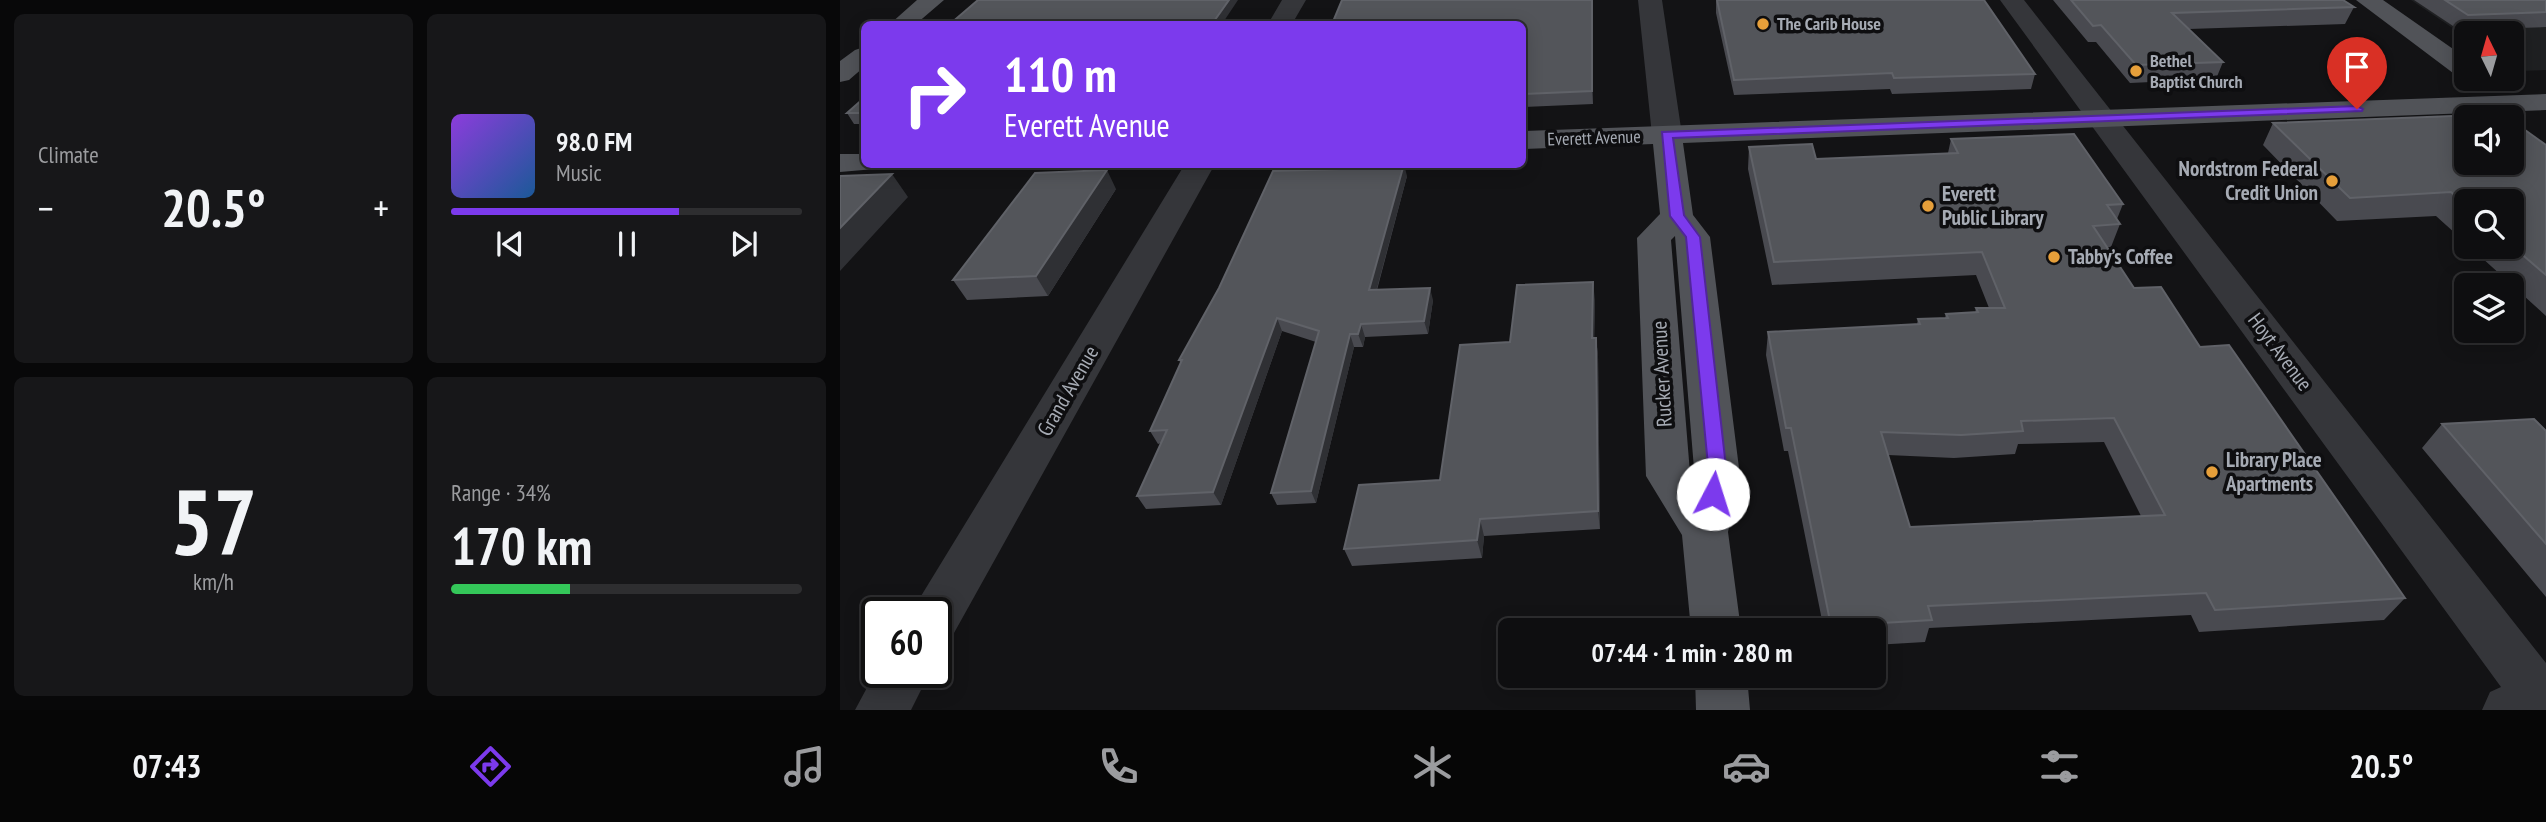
<!DOCTYPE html>
<html lang="en">
<head>
<meta charset="utf-8">
<style>
	:root { --surface:#0e0e10; --page:#171719; --text:#f1f3f6; --muted:#9b9c9f; --line:#2e2e30; --accent:#7c3aed }
	body { margin:0; font-family:"PT Sans Narrow",sans-serif; background:var(--page); color:var(--text); height:100vh; display:flex; flex-direction:column; font-size:26px; white-space:nowrap }
	* { box-sizing:border-box; margin:0 }
	p { font-size:23px; color:var(--muted) }
	.icon { flex:none; width:38px; height:38px; fill:none; stroke:currentColor; stroke-width:2; stroke-linecap:round; stroke-linejoin:round }
	.map { position:relative; flex:1; overflow:hidden }
	.panel { display:flex; flex-direction:column; gap:14px; padding:14px; background:#080809; width:840px }
	.panel>* { flex:none }
	.banner { position:absolute; left:21px; top:21px; width:665px; height:147px; border-radius:10px; box-shadow:0 4px 18px #0003,0 0 0 2px var(--line); background:#7c3aed; color:#fff; overflow:hidden }
	.needle { width:46px; rotate:355deg }
	.fabs { position:absolute; left:1614px; top:21px; display:grid; gap:14px }
	.fabs a { display:grid; place-items:center; width:70px; height:70px; border-radius:10px; background:var(--surface); box-shadow:0 4px 18px #0003,0 0 0 2px var(--line); font-size:35px }
	.speed { position:absolute; left:21px; top:597px; display:flex; gap:14px; font-size:35px; font-weight:700; text-align:center }
	.speed>* { display:grid; place-content:center; width:91px; height:91px; border-radius:50%; background:var(--surface); box-shadow:0 4px 18px #0003,0 0 0 2px var(--line); line-height:1 }
	.speed .limit { border:4px solid #111; border-radius:10px; background:#fff; color:#111 }
	.pin { position:absolute; display:grid; place-items:center; width:60px; height:60px; color:#fff; margin:-72px -30px; border-radius:50% 50% 50% 0; rotate:-45deg; box-shadow:0 0 7px #0007 }
	.pin .icon { rotate:45deg }
	.me { position:absolute; width:77px; margin:-38px; rotate:5deg; stroke-linejoin:round; filter:drop-shadow(0 0 5px #0008) }
	.turn { display:flex; align-items:center; gap:24px; height:147px; padding:0 28px; font-size:32px }
	.turn .icon { width:91px; height:91px; stroke-width:2.5 }
	.turn b { display:block; font-size:49px; line-height:60px }
	.big { font-size:52px; font-weight:700; line-height:1.1 }
	.panel .card { flex:1; display:flex; flex-direction:column; justify-content:center; gap:10px; min-width:0; padding:0 24px; border-radius:10px; background:var(--page) }
	.panel .dial { align-items:center; gap:0 }
	.dial b { font-size:91px; line-height:1 }
	.song { display:flex; align-items:center; gap:21px }
	.cover { width:84px; height:84px; border-radius:10px; background:linear-gradient(135deg,hsl(270 70% 55%),hsl(210 70% 35%)) }
	.played { height:7px; border-radius:4px; background:linear-gradient(90deg,var(--accent) 65%,var(--line) 65%) }
	.keys { display:flex; justify-content:space-around; direction:ltr }
	.heat { display:flex; justify-content:space-between; align-items:center; font-size:38px; direction:ltr }
	.charge { height:10px; border-radius:5px; background:linear-gradient(90deg,#34c759 34%,var(--line) 0) }
	.panel .tiles { flex:1; display:grid; gap:14px; grid-template-columns:repeat(2,1fr) }
	.trip { position:absolute; left:658px; top:618px; width:388px; height:70px; border-radius:10px; background:var(--surface); box-shadow:0 4px 18px #0003,0 0 0 2px var(--line); font-weight:700; line-height:70px; text-align:center }
	.dock { display:flex; height:112px; justify-content:space-around; align-items:center; background:#060606; color:var(--muted) }
	.dock .icon { width:49px; height:49px }
	.dock .current { color:var(--accent) }
	.dock b { font-size:32px; color:var(--text) }
	main { display:flex; flex:1; min-height:0 }
	.map>svg:first-child { display:block }
	.built { fill:#1f2022 }
	.lines { fill:none; stroke-linecap:round; stroke-linejoin:round }
	.minor { fill:#35363a; fill-rule:evenodd }
	.major { fill:#515358; fill-rule:evenodd }
	.wall { fill:#494a50; fill-rule:evenodd }
	.shaded-wall { fill:#2f3034 }
	.building { fill:#53555a; stroke:#606268; stroke-width:2; fill-rule:evenodd }
	.route { fill:#7c3aed; stroke:#51269a; stroke-width:2 }
	.poi-dot { fill:#e69f3a; stroke:#0e0e10; stroke-width:2.5 }
	.labels { text-anchor:middle; stroke-width:7; stroke-linejoin:round; paint-order:stroke }
	.far-poi-label { font-size:18px; font-weight:bold; fill:#a6abb4; stroke:#0e0e10; text-anchor:start }
	.far-street-label { font-size:18px; fill:#a6abb4; stroke:#0e0e10 }
	.poi-label { font-size:21px; font-weight:bold; fill:#a6abb4; stroke:#0e0e10; text-anchor:start }
	.street-label { font-size:21px; fill:#a6abb4; stroke:#0e0e10 }
</style>
</head>
<body>
<main>
<section class="panel">
<div class="tiles">
<div class="card"><p>Climate</p>
<div class="heat"><a>−</a><b class="big">20.5°</b><a>+</a></div>
</div>
<div class="card">
<div class="song"><i class="cover"></i><div><b>98.0 FM</b><p>Music</p></div></div>
<div class="played"></div>
<div class="keys"><svg class="icon" aria-label="previous" viewBox="0 0 24 24"><path d="M18 5L8 12l10 7zM5 5v14"/></svg><svg class="icon" aria-label="pause" viewBox="0 0 24 24"><path d="M8 5v14M16 5v14"/></svg><svg class="icon" aria-label="next" viewBox="0 0 24 24"><path d="M6 5l10 7-10 7zM19 5v14"/></svg></div>
</div>
<div class="card dial"><b>57</b><p>km/h</p></div>
<div class="card"><p>Range · 34%</p><b class="big">170 km</b><div class="charge"></div></div>
</div>
</section>
<div class="map">
<svg width="1706" height="710" viewBox="0 0 1706 710">
	<rect width="100%" height="100%" fill="#131315"/>
	<path class="built" d="M 1571,0 L 1687,0 L 1706,11 L 1706,70 L 1677,71 L 1671,67 L 1671,33 L 1626,33 L 1626,37 Z"/>
	<g class="lines">
		<path class="minor" d="M 442,0 L 466,0 L 452,24 L 428,24 Z
			M 798,0 L 822,0 L 842,135 L 837,141 L 827,144 L 817,141 L 812,135 Z
			M 1160,0 L 1184,0 L 1706,663 L 1706,710 L 1642,710 L 1650,692 L 1661,687 Z
			M 345,164 L 375,164 L 114,633 L 96,639 L 96,612 L 73,612 L 78,601 Z
			M 37,669 L 37,672 L 90,672 L 71,710 L 15,710 Z"/>
		<path class="major" d="M 77,0 L 104,0 L 76,24 L 50,24 Z
			M 1516,0 L 1543,0 L 1626,58 L 1626,78 L 1617,76 Z
			M 24,47 L 24,67 L 9,80 L 0,82 L 0,61 L 15,50 Z
			M 1706,94 L 1706,110 L 843,143 L 853,215 L 870,237 L 900,476 L 888,532 L 901,630 L 851,630 L 842,535 L 806,476 L 797,238 L 820,214 L 813,144 L 682,149 L 682,131 ZM 835,236 L 855,481 L 850,473 L 831,240 Z
			M 0,154 L 24,154 L 24,164 L 38,164 L 35,169 L 0,172 Z
			M 855,676 L 907,676 L 910,710 L 856,710 Z"/>
	</g>
	<path class="wall" d="M 753,0 L 753,104 L 682,107 L 682,24 Z
		M 876,0 L 1195,74 L 1191,89 L 1052,94 L 1050,89 L 894,95 L 876,13 Z
		M 1213,0 L 1503,0 L 1514,7 L 1505,24 L 1349,29 L 1383,62 L 1376,79 L 1290,83 L 1256,42 L 1248,42 Z
		M 1574,0 L 1706,0 L 1706,27 L 1619,30 Z
		M 24,98 L 24,124 L 14,124 L 7,113 Z
		M 1433,123 L 1706,145 L 1706,316 L 1630,247 L 1671,247 L 1671,201 L 1626,201 L 1626,243 L 1596,216 L 1497,221 L 1423,145 Z
		M 1111,139 L 1283,204 L 1277,219 L 1280,224 L 1271,247 L 1267,247 L 1294,288 L 1360,347 L 1565,598 L 1544,620 L 1359,632 L 1351,615 L 1089,628 L 1085,642 L 1034,645 L 1034,630 L 984,630 L 948,451 L 944,451 L 926,355 L 928,332 L 1077,324 L 1078,319 L 1105,318 L 1106,314 L 1135,313 L 1136,308 L 1149,308 L 1136,275 L 932,285 L 908,169 L 909,147 L 976,159 L 1108,153 ZM 1264,442 L 1301,516 L 1070,527 L 1048,455 L 1114,458 L 1175,454 L 1178,444 Z
		M 567,176 L 537,290 L 593,300 L 588,334 L 525,337 L 523,347 L 514,347 L 476,503 L 437,505 L 431,493 L 476,342 L 442,331 L 381,505 L 306,509 L 297,496 L 321,443 L 318,444 L 310,431 L 341,364 L 339,360 Z
		M 276,189 L 208,296 L 127,300 L 113,280 Z
		M 755,300 L 754,338 L 756,338 L 758,356 L 760,529 L 644,536 L 642,558 L 512,566 L 504,549 L 600,480 L 670,342 Z
		M 1602,424 L 1706,431 L 1706,597 L 1582,448 Z"/>
	<path class="shaded-wall" d="M 389,0 L 398,0 L 382,24 L 372,24 Z
		M 752,0 L 753,0 L 753,104 L 752,91 Z
		M 564,164 L 567,176 L 533,303 L 529,290 Z
		M 267,170 L 276,189 L 208,296 L 196,276 Z
		M 52,174 L 68,197 L 0,271 L 0,228 Z
		M 753,282 L 755,300 L 754,356 L 752,338 Z
		M 590,288 L 593,300 L 588,334 L 584,321 Z
		M 437,318 L 442,331 L 381,505 L 373,492 Z
		M 521,324 L 525,337 L 523,347 L 518,334 Z
		M 510,334 L 514,347 L 476,503 L 471,491 Z
		M 756,338 L 758,356 L 760,529 L 758,511 Z
		M 640,519 L 644,536 L 642,558 L 637,540 Z"/>
	<path class="building" d="M 138,0 L 389,0 L 372,24 L 110,24 Z
		M 502,0 L 752,0 L 752,91 L 682,94 L 682,24 L 492,24 Z
		M 877,0 L 1144,0 L 1195,74 L 1054,78 L 1052,73 L 894,80 Z
		M 1231,0 L 1503,0 L 1514,7 L 1332,13 L 1383,62 L 1296,65 L 1261,25 L 1253,26 Z
		M 1605,0 L 1706,0 L 1706,12 L 1628,15 Z
		M 24,98 L 24,113 L 7,113 Z
		M 1664,114 L 1668,117 L 1626,117 L 1626,163 L 1671,163 L 1671,120 L 1706,145 L 1706,275 L 1671,245 L 1671,201 L 1626,201 L 1626,205 L 1611,192 L 1510,198 L 1433,123 Z
		M 1234,134 L 1283,204 L 1267,205 L 1280,224 L 1253,226 L 1294,288 L 1321,287 L 1360,347 L 1389,345 L 1565,598 L 1375,610 L 1366,593 L 1088,606 L 1092,620 L 991,626 L 951,428 L 946,428 L 928,332 L 1080,324 L 1078,319 L 1108,318 L 1106,314 L 1138,312 L 1136,308 L 1165,308 L 1142,252 L 934,262 L 909,147 L 972,144 L 976,159 L 1118,153 L 1111,139 ZM 1274,418 L 1325,515 L 1070,527 L 1041,432 L 1121,435 L 1183,431 L 1181,421 Z
		M 564,164 L 529,290 L 590,288 L 584,321 L 521,324 L 518,334 L 510,334 L 471,491 L 431,493 L 479,331 L 437,318 L 373,492 L 297,496 L 327,430 L 310,431 L 342,360 L 339,360 L 379,288 L 433,171 L 535,168 L 536,165 Z
		M 267,170 L 196,276 L 113,280 L 195,173 Z
		M 52,174 L 0,228 L 0,176 Z
		M 753,282 L 752,338 L 756,338 L 758,511 L 640,519 L 637,540 L 504,549 L 519,485 L 600,480 L 620,345 L 670,342 L 677,285 Z
		M 1694,419 L 1706,431 L 1706,544 L 1602,424 Z"/>
	<path class="route" d="M 1517,106 L 1523,109 L 1522,111 L 833,138 L 844,215 L 860,237 L 887,476 L 880,500 L 873,502 L 867,500 L 864,494 L 869,476 L 846,237 L 830,216 L 822,132 Z"/>
	<g class="poi-dot">
		<circle cx="923" cy="24" r="7"/>
		<circle cx="1296" cy="71" r="7"/>
		<circle cx="1492" cy="181" r="7"/>
		<circle cx="1088" cy="206" r="7"/>
		<circle cx="1214" cy="257" r="7"/>
		<circle cx="1372" cy="472" r="7"/>
	</g>
	<g class="labels">
		<g class="far-poi-label">
			<text x="937" y="30">The Carib House</text>
			<text x="1310" y="67">Bethel<tspan x="1310" dy="21">Baptist Church</tspan></text>
		</g>
		<g class="far-street-label">
			<text transform="translate(754 138) rotate(-2)" y="6">Everett Avenue</text>
		</g>
		<g class="poi-label">
			<text x="1478" y="176" text-anchor="end">Nordstrom Federal<tspan x="1478" dy="24">Credit Union</tspan></text>
			<text x="1102" y="201">Everett<tspan x="1102" dy="24">Public Library</tspan></text>
			<text x="1228" y="264">Tabby’s Coffee</text>
			<text x="1386" y="467">Library Place<tspan x="1386" dy="24">Apartments</tspan></text>
		</g>
		<g class="street-label">
			<text transform="translate(1440 352) rotate(53)" y="7">Hoyt Avenue</text>
			<text transform="translate(822 374) rotate(-93)" y="7">Rucker Avenue</text>
			<text transform="translate(228 391) rotate(-60)" y="7">Grand Avenue</text>
		</g>
	</g>
</svg>
<div class="fabs">
<a><svg class="needle" viewBox="-14 -14 28 28"><path d="M0-13l5 13h-10z" fill="#e53935"/><path d="M0 13l5-13h-10z" fill="#9b9c9f"/></svg></a>
<a><svg class="icon" aria-label="sound" viewBox="0 0 24 24"><path d="M4 9h4l5-4v14l-5-4H4zM17 9q2 3 0 6"/></svg></a>
<a><svg class="icon" aria-label="search" viewBox="0 0 24 24"><circle cx="10" cy="10" r="6"/><path d="M15 15l6 6"/></svg></a>
<a><svg class="icon" aria-label="layers" viewBox="0 0 24 24"><path d="M12 4l9 5-9 5-9-5zM3 14l9 5 9-5"/></svg></a>
</div>
<div class="speed"><div class="limit">60</div></div>
<div class="pin" style="left:1517px;top:109px;background:#d93025"><svg class="icon" aria-label="arrive" viewBox="0 0 24 24"><path d="M6 21V4h12l-3 4 3 4H6"/></svg></div>
<svg class="me" style="left:873px;top:494px" viewBox="-20 -20 40 40"><circle r="19" fill="#fff"/><path d="M0-13L10 11 0 6-10 11z" fill="#7c3aed"/></svg>
<div class="trip">07:44 · 1 min · 280 m</div>
<div class="banner">
<div class="turn"><svg class="icon" aria-label="right" viewBox="0 0 24 24"><path d="M7 20v-9h11M14 6l5 5-5 5"/></svg><div><b>110 m</b>Everett Avenue</div></div>
</div>
</div>
</main>
<nav class="dock">
<b>07:43</b>
<svg class="icon current" aria-label="directions" viewBox="0 0 24 24"><path d="M12 3l9 9-9 9-9-9zM9 14v-3h6M13 9l2 2-2 2"/></svg>
<svg class="icon" aria-label="music" viewBox="0 0 24 24"><path d="M9 18V5l10-2v13"/><circle cx="6" cy="18" r="3"/><circle cx="16" cy="16" r="3"/></svg>
<svg class="icon" aria-label="phone" viewBox="0 0 24 24"><path d="M5 4h4l2 5-3 2q2 4 5 5l2-3 5 2v4C11 20 4 13 5 4z"/></svg>
<svg class="icon" aria-label="climate" viewBox="0 0 24 24"><path d="M12 3v18M4 7l16 10M4 17L20 7"/></svg>
<svg class="icon" aria-label="car" viewBox="0 0 24 24"><path d="M5 17H2v-5l4-1 3-4h7l3 4 3 1v5h-3M9 17h6M6 11h13"/><circle cx="7" cy="17" r="2"/><circle cx="17" cy="17" r="2"/></svg>
<svg class="icon" aria-label="filters" viewBox="0 0 24 24"><path d="M4 7h16M4 17h16"/><circle cx="9" cy="7" r="2"/><circle cx="15" cy="17" r="2"/></svg>
<b>20.5°</b>
</nav>
</body>
</html>
